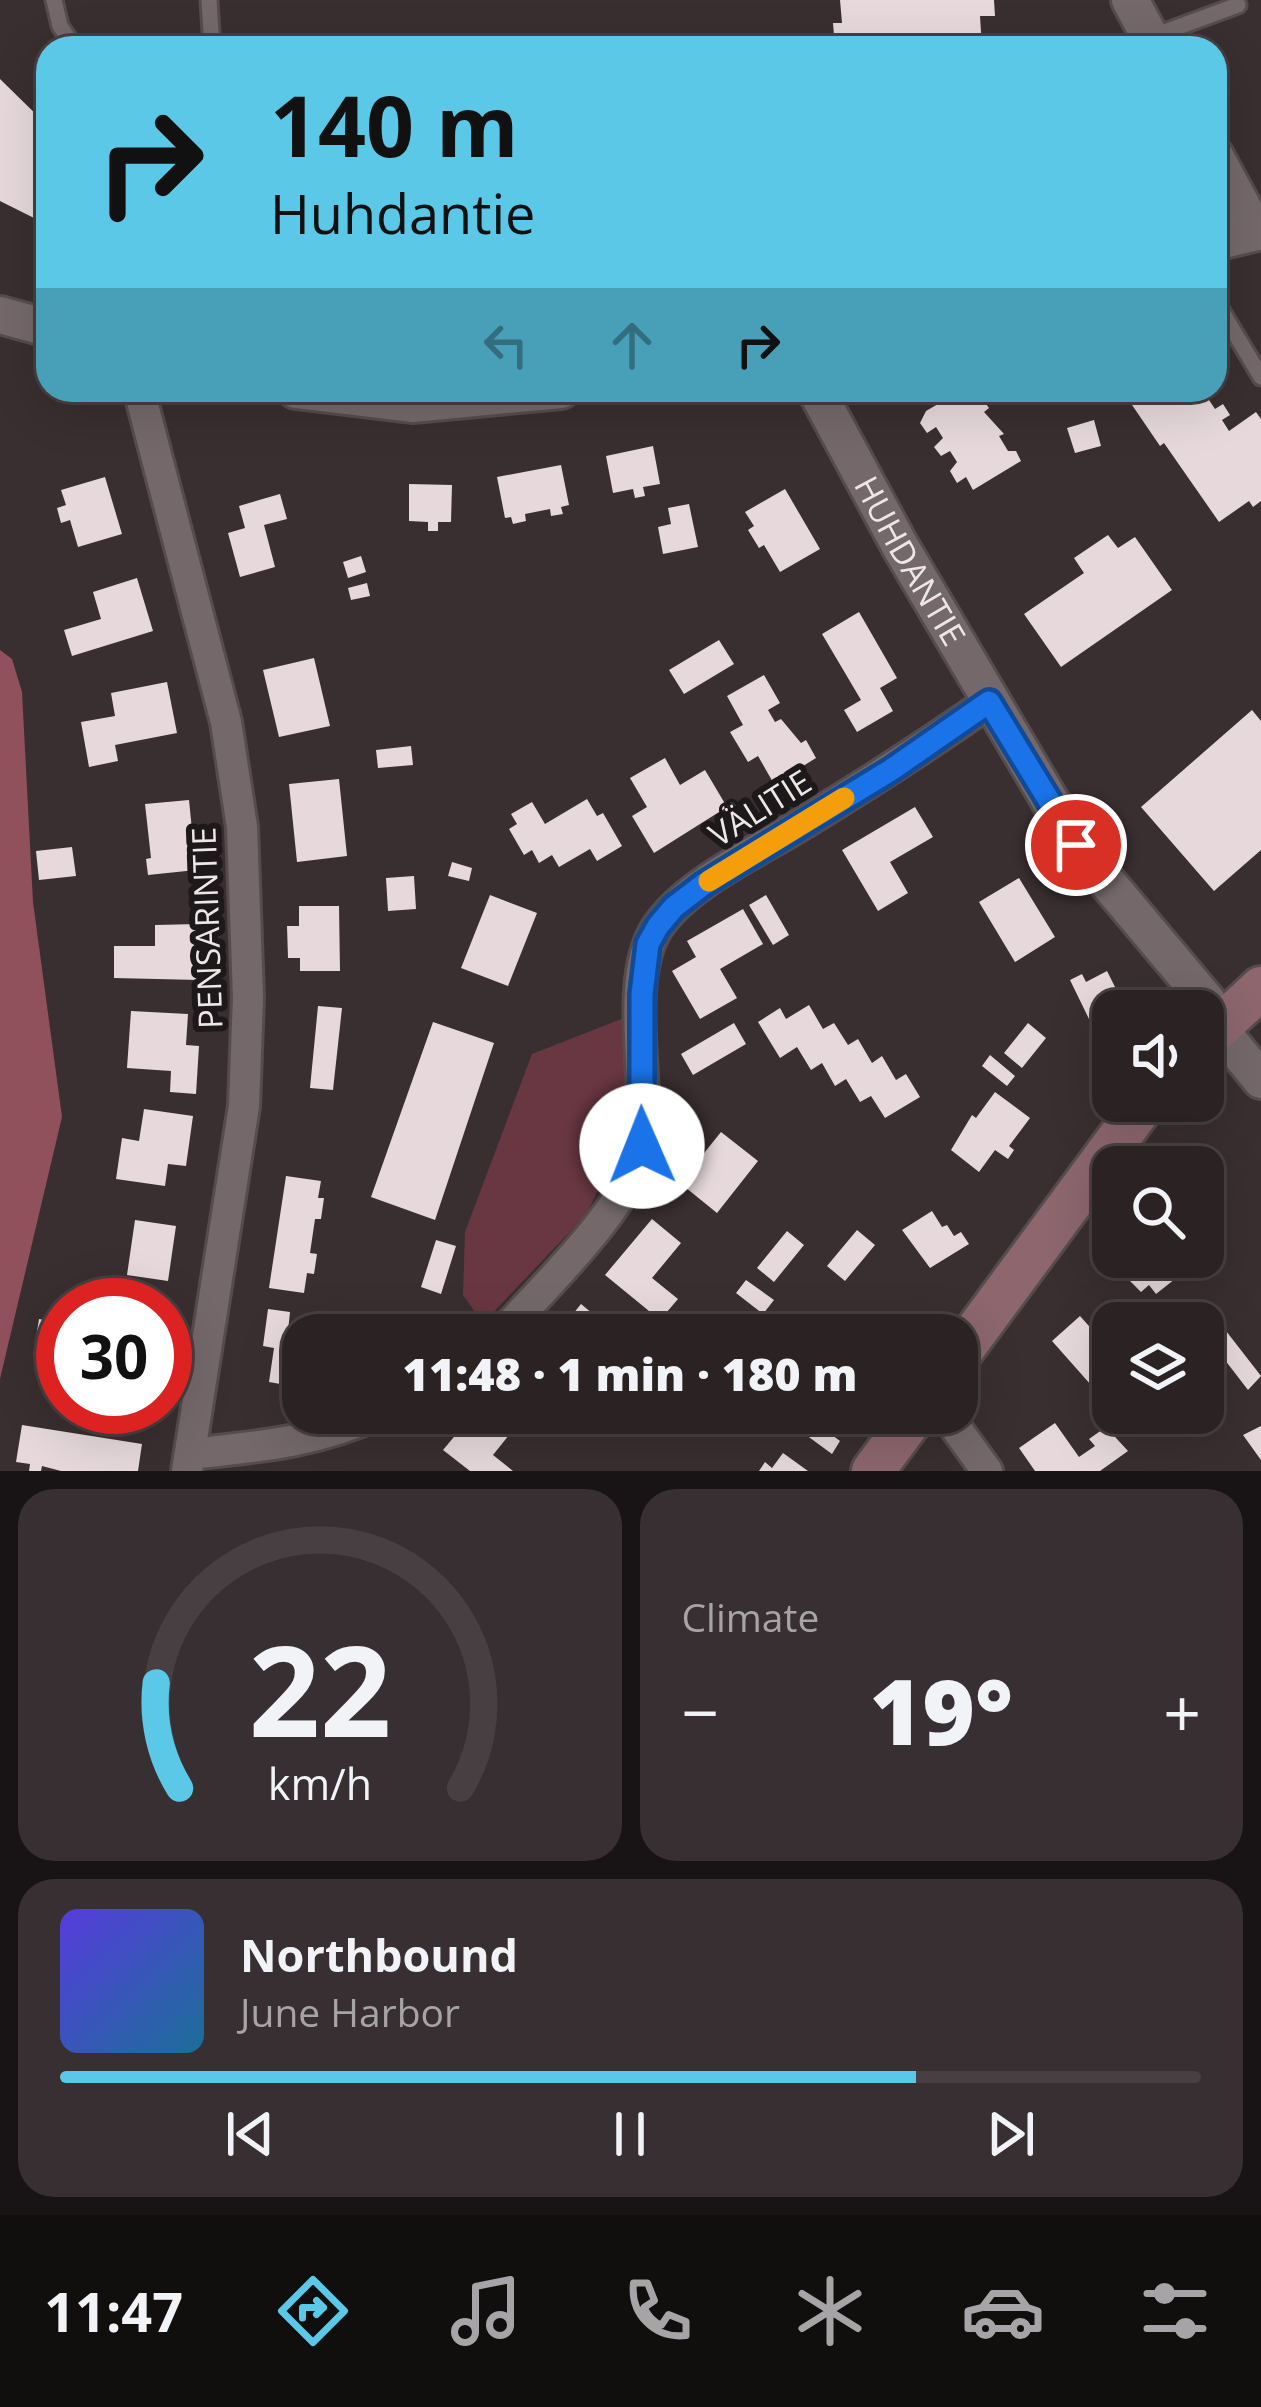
<!DOCTYPE html>
<html lang="en">
<head>
<meta charset="utf-8">
<style>
	:root { --surface:#2b2224; --page:#372f31; --text:#f1f3f6; --muted:#a6a4a6; --line:#473f41; --accent:#5ac8e6 }
	body { margin:0; font-family:"Open Sans",sans-serif; background:var(--page); color:var(--text); height:100vh; display:flex; flex-direction:column; font-size:45px; white-space:nowrap }
	* { box-sizing:border-box; margin:0 }
	p { font-size:39px; color:var(--muted) }
	.icon { flex:none; width:66px; height:66px; fill:none; stroke:currentColor; stroke-width:2; stroke-linecap:round; stroke-linejoin:round }
	.map { position:relative; height:1471px; overflow:hidden }
	.panel { display:flex; flex-direction:column; gap:18px; padding:18px; background:#181314; flex:1 }
	.panel>* { flex:none }
	.top-card { position:absolute; left:36px; top:36px; width:1191px; height:366px; border-radius:36px; box-shadow:0 12px 48px #0002,0 0 0 3px var(--line); background:#5ac8e6; color:#111; overflow:hidden }
	.buttons { position:absolute; left:1092px; top:990px; display:grid; gap:24px }
	.buttons a { display:grid; place-items:center; width:132px; height:132px; border-radius:24px; background:var(--surface); box-shadow:0 12px 48px #0002,0 0 0 3px var(--line); font-size:60px }
	.speed { position:absolute; left:36px; top:1278px; display:flex; gap:24px; font-size:60px; font-weight:700; text-align:center }
	.speed>* { display:grid; place-content:center; width:156px; height:156px; border-radius:50%; background:var(--surface); box-shadow:0 12px 48px #0002,0 0 0 3px var(--line); line-height:1 }
	.speed .limit { border:18px solid #d22; background:#fff; color:#111 }
	.pin { position:absolute; display:grid; place-items:center; width:102px; height:102px; color:#fff; margin:-51px; border:6px solid #fff; border-radius:50%; box-shadow:0 3px 12px #0007 }
	.me { position:absolute; width:132px; margin:-66px; rotate:359deg; stroke-linejoin:round; filter:drop-shadow(0 0 9px #0008) }
	.turn { display:flex; align-items:center; gap:42px; height:252px; padding:0 36px; font-size:54px }
	.turn .icon { width:156px; height:156px; stroke-width:2.5 }
	.turn b { display:block; font-size:84px; line-height:102px }
	.lanes { display:flex; align-items:center; height:114px; padding:0 36px; background:#0003; justify-content:center; gap:60px; direction:ltr }
	.lanes .off { opacity:.35 }
	.big { font-size:90px; font-weight:800; line-height:1.1 }
	.panel .widget { flex:1; display:flex; flex-direction:column; justify-content:center; gap:18px; min-width:0; padding:0 42px; border-radius:36px; background:var(--page) }
	.panel .dial { align-items:center; gap:0 }
	.dial svg { height:312px; overflow:visible; fill:none; stroke:var(--line); stroke-width:7; stroke-linecap:round; text-anchor:middle }
	.dial text { fill:var(--text); stroke:none }
	.song { display:flex; align-items:center; gap:36px }
	.cover { width:144px; height:144px; border-radius:18px; background:linear-gradient(135deg,hsl(250 70% 55%),hsl(200 70% 35%)) }
	.played { height:12px; border-radius:6px; background:linear-gradient(90deg,var(--accent) 75%,var(--line) 75%) }
	.keys { display:flex; justify-content:space-around; direction:ltr }
	.heat { display:flex; justify-content:space-between; align-items:center; font-size:66px; direction:ltr }
	.panel .tiles { flex:1; display:grid; gap:18px; grid-template-columns:1fr 1fr }
	.widget:last-child { grid-column:span 2 }
	.trip { position:absolute; left:282px; top:1314px; width:696px; height:120px; border-radius:36px; background:var(--surface); box-shadow:0 12px 48px #0002,0 0 0 3px var(--line); font-weight:800; line-height:120px; text-align:center }
	.tabs { display:flex; height:192px; justify-content:space-around; align-items:center; background:#110e0e; color:var(--muted) }
	.tabs .icon { width:84px; height:84px }
	.tabs .current { color:var(--accent) }
	.tabs b { font-size:54px; color:var(--text) }
	.map>svg:first-child { display:block }
	.green { fill:#693741 }
	.forest { fill:#90505c }
	.building { fill:#e7d9db }
	.lines { fill:none; stroke-linecap:round; stroke-linejoin:round }
	.service-casing { stroke:#564c4e; stroke-width:21 }
	.minor-casing { stroke:#564c4e; stroke-width:36 }
	.tertiary-casing { stroke:#564c4e; stroke-width:42 }
	.secondary-casing { stroke:#564c4e; stroke-width:48 }
	.service { stroke:#74686a; stroke-width:15 }
	.minor { stroke:#74686a; stroke-width:30 }
	.tertiary { stroke:#74686a; stroke-width:36 }
	.secondary { stroke:#8d666e; stroke-width:42 }
	.route-casing { stroke:#114b97; stroke-width:30 }
	.route { stroke:#1a73e8; stroke-width:21 }
	.slow { stroke:#f59e0b; stroke-width:21 }
	.labels { text-anchor:middle; stroke-width:12; stroke-linejoin:round; paint-order:stroke }
	.street-label { font-size:33px; fill:#eee7e7; stroke:#1d1819 }
</style>
</head>
<body>
<div class="map">
<svg width="1261" height="1471" viewBox="0 0 1261 1471">
	<rect width="100%" height="100%" fill="#392e30"/>
	<path class="green" d="M 629,1016 L 632,1121 L 586,1215 L 483,1323 L 463,1295 L 465,1232 L 532,1054 Z"/>
	<path class="forest" d="M 0,650 L 12,659 L 22,692 L 33,902 L 62,1117 L 0,1379 Z"/>
	<path class="building" d="M 840,0 L 994,0 L 995,16 L 980,16 L 982,48 L 835,48 L 833,23 L 842,23 Z
		M 1074,37 L 1074,48 L 1043,48 L 1042,44 L 1053,44 L 1053,39 Z
		M 0,79 L 48,126 L 48,225 L 0,201 Z
		M 962,390 L 971,390 L 976,399 L 983,400 L 989,408 L 984,412 L 1004,434 L 999,436 L 1008,451 L 1016,451 L 1021,461 L 973,490 L 966,477 L 957,483 L 950,471 L 957,462 L 950,451 L 941,456 L 934,447 L 943,438 L 936,427 L 927,433 L 920,423 L 926,411 Z
		M 1129,390 L 1203,391 L 1215,409 L 1223,404 L 1230,415 L 1222,420 L 1229,431 L 1256,412 L 1261,419 L 1261,501 L 1253,507 L 1249,501 L 1219,522 L 1164,443 L 1160,446 L 1130,402 L 1135,399 Z
		M 1094,420 L 1101,446 L 1075,453 L 1067,428 Z
		M 653,446 L 660,484 L 643,487 L 645,496 L 635,498 L 633,489 L 613,493 L 606,456 Z
		M 561,465 L 569,505 L 561,507 L 563,514 L 551,516 L 550,509 L 525,514 L 526,521 L 513,524 L 511,517 L 505,518 L 497,477 Z
		M 105,477 L 122,534 L 78,547 L 70,520 L 61,523 L 57,508 L 66,505 L 61,490 Z
		M 409,484 L 452,485 L 451,522 L 438,522 L 438,531 L 428,531 L 428,522 L 409,521 Z
		M 785,489 L 820,549 L 780,572 L 764,545 L 759,548 L 748,530 L 754,526 L 745,512 Z
		M 280,494 L 287,519 L 264,525 L 275,567 L 240,577 L 228,533 L 245,528 L 239,506 Z
		M 689,504 L 698,547 L 663,554 L 658,527 L 671,524 L 668,508 Z
		M 1108,535 L 1118,548 L 1135,537 L 1172,590 L 1061,667 L 1024,614 L 1084,573 L 1074,558 Z
		M 361,556 L 366,572 L 348,578 L 343,562 Z
		M 137,578 L 153,631 L 72,656 L 64,630 L 101,619 L 93,592 Z
		M 367,583 L 370,596 L 351,600 L 348,588 Z
		M 859,612 L 897,678 L 880,688 L 893,711 L 857,732 L 844,710 L 861,700 L 822,634 Z
		M 719,640 L 734,664 L 684,694 L 669,670 Z
		M 314,658 L 330,726 L 279,737 L 263,670 Z
		M 764,675 L 780,703 L 768,710 L 775,722 L 781,719 L 801,743 L 806,740 L 816,758 L 774,784 L 758,756 L 748,762 L 730,732 L 743,725 L 727,696 Z
		M 167,682 L 177,733 L 115,745 L 118,761 L 89,767 L 81,722 L 115,716 L 111,693 Z
		M 1252,710 L 1261,721 L 1261,850 L 1214,891 L 1141,807 Z
		M 411,746 L 413,765 L 378,768 L 376,750 Z
		M 665,758 L 680,785 L 705,770 L 727,807 L 654,853 L 632,816 L 647,807 L 630,778 Z
		M 339,779 L 347,856 L 297,862 L 289,784 Z
		M 587,799 L 597,816 L 603,813 L 622,846 L 597,861 L 590,849 L 559,867 L 552,855 L 539,863 L 532,850 L 524,855 L 509,829 L 517,824 L 511,814 L 532,802 L 545,824 Z
		M 189,800 L 196,870 L 148,875 L 146,859 L 151,858 L 145,804 Z
		M 915,807 L 933,837 L 890,862 L 908,893 L 878,911 L 842,850 Z
		M 72,847 L 76,876 L 39,880 L 36,851 Z
		M 452,862 L 472,868 L 469,881 L 448,876 Z
		M 414,876 L 416,909 L 388,911 L 386,878 Z
		M 1019,878 L 1055,937 L 1015,962 L 979,902 Z
		M 490,895 L 537,913 L 508,986 L 461,968 Z
		M 766,895 L 789,935 L 773,945 L 749,905 Z
		M 299,906 L 339,906 L 340,971 L 300,971 L 300,958 L 288,958 L 287,926 L 299,926 Z
		M 743,909 L 763,944 L 720,969 L 737,998 L 700,1019 L 672,971 L 696,957 L 687,941 Z
		M 199,924 L 199,980 L 114,978 L 114,946 L 155,946 L 155,925 Z
		M 1107,971 L 1123,1003 L 1089,1019 L 1070,980 L 1082,974 L 1086,982 Z
		M 809,1005 L 823,1029 L 834,1023 L 848,1045 L 858,1039 L 872,1063 L 882,1056 L 896,1080 L 906,1074 L 920,1097 L 885,1118 L 871,1096 L 860,1102 L 846,1079 L 835,1086 L 822,1063 L 811,1070 L 797,1047 L 780,1058 L 758,1022 L 780,1008 L 786,1019 Z
		M 318,1006 L 342,1008 L 333,1090 L 310,1088 Z
		M 131,1011 L 188,1014 L 186,1045 L 199,1046 L 196,1094 L 170,1092 L 171,1071 L 127,1068 Z
		M 433,1022 L 494,1043 L 435,1220 L 371,1197 Z
		M 734,1023 L 746,1044 L 693,1075 L 681,1054 Z
		M 1028,1023 L 1046,1038 L 1022,1068 L 1004,1053 Z
		M 990,1055 L 1015,1076 L 1007,1086 L 982,1066 Z
		M 995,1092 L 1030,1118 L 1009,1146 L 1014,1150 L 1008,1159 L 995,1150 L 979,1172 L 951,1150 L 972,1115 L 976,1118 Z
		M 144,1109 L 193,1116 L 186,1166 L 168,1164 L 165,1186 L 116,1179 L 122,1138 L 139,1141 Z
		M 721,1132 L 758,1161 L 717,1213 L 680,1183 Z
		M 286,1176 L 321,1181 L 318,1198 L 324,1198 L 321,1219 L 315,1219 L 310,1253 L 317,1254 L 314,1274 L 307,1273 L 304,1293 L 269,1288 Z
		M 932,1211 L 942,1227 L 947,1225 L 954,1236 L 961,1232 L 969,1244 L 930,1268 L 902,1230 Z
		M 652,1219 L 681,1243 L 652,1278 L 678,1299 L 660,1320 L 605,1275 Z
		M 135,1220 L 176,1226 L 168,1281 L 127,1275 Z
		M 857,1230 L 875,1245 L 845,1281 L 827,1266 Z
		M 787,1231 L 804,1245 L 774,1282 L 757,1268 Z
		M 436,1240 L 456,1246 L 441,1294 L 421,1287 Z
		M 1122,1257 L 1157,1257 L 1175,1279 L 1156,1294 L 1149,1285 L 1141,1292 L 1113,1264 Z
		M 746,1280 L 774,1300 L 763,1314 L 736,1293 Z
		M 581,1304 L 611,1329 L 606,1335 L 556,1335 Z
		M 268,1309 L 290,1312 L 286,1351 L 303,1353 L 303,1388 L 269,1382 L 274,1348 L 263,1346 Z
		M 1080,1316 L 1113,1353 L 1113,1381 L 1099,1394 L 1052,1341 Z
		M 886,1317 L 895,1323 L 911,1335 L 873,1335 Z
		M 39,1319 L 63,1323 L 63,1361 L 58,1361 L 56,1373 L 44,1371 L 46,1359 L 33,1357 Z
		M 366,1322 L 388,1325 L 386,1335 L 348,1335 L 349,1327 L 365,1330 Z
		M 1223,1327 L 1261,1376 L 1248,1390 L 1208,1338 Z
		M 474,1413 L 493,1413 L 513,1430 L 493,1455 L 513,1471 L 470,1471 L 443,1450 Z
		M 1172,1413 L 1187,1413 L 1191,1418 L 1179,1425 Z
		M 815,1414 L 828,1424 L 824,1429 L 840,1441 L 832,1454 L 802,1432 Z
		M 1055,1423 L 1079,1457 L 1095,1446 L 1089,1439 L 1106,1427 L 1128,1451 L 1100,1471 L 1035,1471 L 1019,1448 Z
		M 22,1425 L 142,1444 L 138,1471 L 61,1471 L 42,1466 L 41,1471 L 29,1471 L 30,1464 L 16,1462 Z
		M 1261,1426 L 1261,1460 L 1243,1435 Z
		M 783,1453 L 808,1471 L 759,1471 L 765,1462 L 772,1468 Z"/>
	<g class="lines">
		<g class="service-casing">
			<path id="service" d="M 54,0 L 60,26 L 75,48
				M 209,0 L 212,48
				M 1151,37 L 1238,5
				M 1215,300 L 1261,377"/>
		</g>
		<g class="minor-casing">
			<path id="minor" d="M 139,390 L 226,722 L 242,827 L 248,997 L 244,1106 L 187,1471
				M 501,1335 C 539,1292 634,1202 642,1146 C 650,1086 623,981 657,928 C 685,884 760,850 805,822 C 867,784 929,744 989,702
				M 945,1413 L 987,1471
				M 190,1454 C 257,1447 318,1442 379,1413"/>
		</g>
		<g class="tertiary-casing">
			<g id="tertiary">
				<path d="M 1130,0 L 1156,48"/>
				<path d="M 1215,156 L 1256,232"/>
				<path d="M 1215,242 L 1261,231"/>
				<path d="M 0,315 L 48,328"/>
				<path d="M 296,390 L 412,404 L 561,390"/>
				<path id="s1" d="M 816,390 L 900,546 L 1076,845 L 1207,1001 L 1218,1027 L 1261,1080"/>
			</g>
		</g>
		<g class="secondary-casing">
			<path id="secondary" d="M 1203,1042 L 1261,988
				M 957,1357 L 1146,1101
				M 873,1471 L 916,1413"/>
		</g>
		<use href="#service" class="service"/>
		<use href="#minor" class="minor"/>
		<use href="#tertiary" class="tertiary"/>
		<use href="#secondary" class="secondary"/>
	</g>
	<g class="lines">
		<g class="route-casing">
			<path id="route" d="M 642,1146 L 642,994 L 648,944 L 658,926 L 674,907 L 704,884 L 891,770 L 989,702 L 1076,845"/>
		</g>
		<use href="#route" class="route"/>
		<path class="slow" d="M 709,881 L 844,798"/>
	</g>
	<g class="labels">
		<g class="street-label">
			<text dy="12" stroke="none"><textPath href="#s1" startOffset="195">HUHDANTIE</textPath></text>
			<text transform="translate(760 808) rotate(-32)" y="12">VÄLITIE</text>
			<text transform="translate(207 928) rotate(-92)" y="12">PENSARINTIE</text>
		</g>
	</g>
</svg>
<div class="buttons">
<a><svg class="icon" aria-label="sound" viewBox="0 0 24 24"><path d="M4 9h4l5-4v14l-5-4H4zM17 9q2 3 0 6"/></svg></a>
<a><svg class="icon" aria-label="search" viewBox="0 0 24 24"><circle cx="10" cy="10" r="6"/><path d="M15 15l6 6"/></svg></a>
<a><svg class="icon" aria-label="layers" viewBox="0 0 24 24"><path d="M12 4l9 5-9 5-9-5zM3 14l9 5 9-5"/></svg></a>
</div>
<div class="speed"><div class="limit">30</div></div>
<div class="pin" style="left:1076px;top:845px;background:#d93025"><svg class="icon" aria-label="arrive" viewBox="0 0 24 24"><path d="M6 21V4h12l-3 4 3 4H6"/></svg></div>
<svg class="me" style="left:642px;top:1146px" viewBox="-20 -20 40 40"><circle r="19" fill="#fff"/><path d="M0-13L10 11 0 6-10 11z" fill="#1a73e8"/></svg>
<div class="trip">11:48 · 1 min · 180 m</div>
<div class="top-card">
<div class="turn"><svg class="icon" aria-label="right" viewBox="0 0 24 24"><path d="M7 20v-9h11M14 6l5 5-5 5"/></svg><div><b>140 m</b>Huhdantie</div></div>
<div class="lanes"><svg class="icon off" aria-label="left" viewBox="0 0 24 24"><path d="M17 20v-9H6M10 6l-5 5 5 5"/></svg><svg class="icon off" aria-label="ahead" viewBox="0 0 24 24"><path d="M12 20V5M6 11l6-6 6 6"/></svg><svg class="icon" aria-label="right" viewBox="0 0 24 24"><path d="M7 20v-9h11M14 6l5 5-5 5"/></svg></div>
</div>
</div>
<section class="panel">
<div class="tiles">
<div class="widget dial"><svg viewBox="0 0 100 80">
<path d="M14 69A42 42 0 1 1 86 69"/>
<path d="M14 69A42 42 0 0 1 8 42" stroke="#5ac8e6"/>
<text x="50" y="56" font-size="32" font-weight="700">22</text>
<text x="50" y="72" font-size="11">km/h</text>
</svg></div>
<div class="widget"><p>Climate</p>
<div class="heat"><a>−</a><b class="big">19°</b><a>+</a></div>
</div>
<div class="widget">
<div class="song"><i class="cover"></i><div><b>Northbound</b><p>June Harbor</p></div></div>
<div class="played"></div>
<div class="keys"><svg class="icon" aria-label="previous" viewBox="0 0 24 24"><path d="M18 5L8 12l10 7zM5 5v14"/></svg><svg class="icon" aria-label="pause" viewBox="0 0 24 24"><path d="M8 5v14M16 5v14"/></svg><svg class="icon" aria-label="next" viewBox="0 0 24 24"><path d="M6 5l10 7-10 7zM19 5v14"/></svg></div>
</div>
</div>
</section>
<nav class="tabs">
<b>11:47</b>
<svg class="icon current" aria-label="directions" viewBox="0 0 24 24"><path d="M12 3l9 9-9 9-9-9zM9 14v-3h6M13 9l2 2-2 2"/></svg>
<svg class="icon" aria-label="music" viewBox="0 0 24 24"><path d="M9 18V5l10-2v13"/><circle cx="6" cy="18" r="3"/><circle cx="16" cy="16" r="3"/></svg>
<svg class="icon" aria-label="phone" viewBox="0 0 24 24"><path d="M5 4h4l2 5-3 2q2 4 5 5l2-3 5 2v4C11 20 4 13 5 4z"/></svg>
<svg class="icon" aria-label="climate" viewBox="0 0 24 24"><path d="M12 3v18M4 7l16 10M4 17L20 7"/></svg>
<svg class="icon" aria-label="car" viewBox="0 0 24 24"><path d="M5 17H2v-5l4-1 3-4h7l3 4 3 1v5h-3M9 17h6M6 11h13"/><circle cx="7" cy="17" r="2"/><circle cx="17" cy="17" r="2"/></svg>
<svg class="icon" aria-label="filters" viewBox="0 0 24 24"><path d="M4 7h16M4 17h16"/><circle cx="9" cy="7" r="2"/><circle cx="15" cy="17" r="2"/></svg>
</nav>
</body>
</html>
